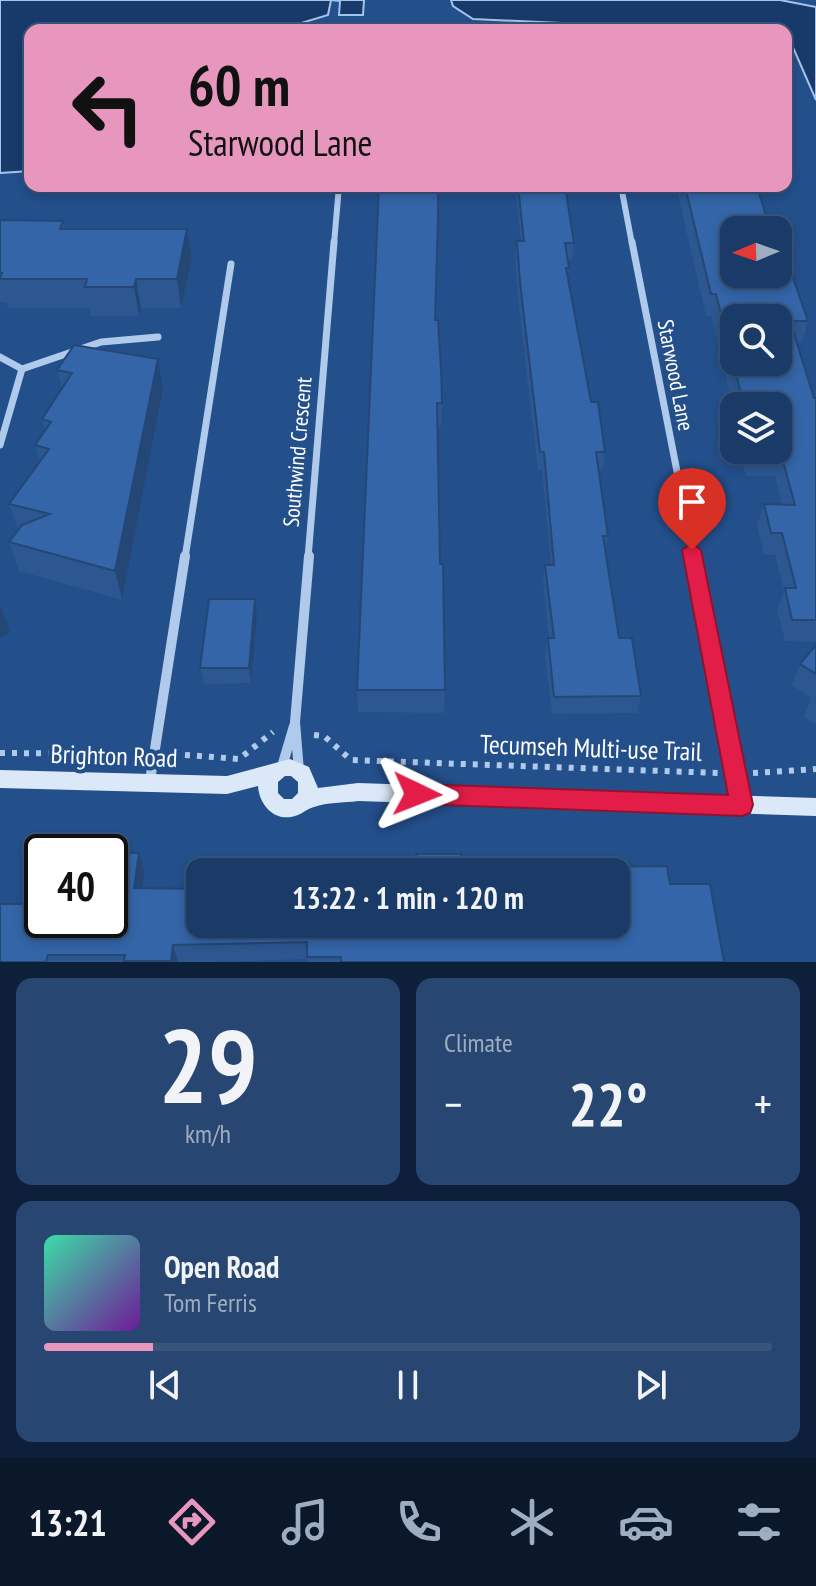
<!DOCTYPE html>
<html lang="en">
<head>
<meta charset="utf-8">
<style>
	:root { --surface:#1a3b68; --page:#274671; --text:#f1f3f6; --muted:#9fadc0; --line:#38557c; --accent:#e797bd }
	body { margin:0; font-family:"PT Sans Narrow",sans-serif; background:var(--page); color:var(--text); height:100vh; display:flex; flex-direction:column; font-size:30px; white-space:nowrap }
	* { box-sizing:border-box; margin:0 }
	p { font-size:26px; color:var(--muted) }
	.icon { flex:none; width:44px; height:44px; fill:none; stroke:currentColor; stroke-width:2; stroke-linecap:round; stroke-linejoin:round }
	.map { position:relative; height:962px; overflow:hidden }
	.sheet { display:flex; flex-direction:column; gap:16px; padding:16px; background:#0e2039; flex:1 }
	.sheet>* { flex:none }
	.banner { position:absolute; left:24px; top:24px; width:768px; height:168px; border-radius:16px; box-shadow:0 4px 12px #0003,0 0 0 2px var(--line); background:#e797bd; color:#111; overflow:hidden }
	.needle { width:52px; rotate:268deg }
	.buttons { position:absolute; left:720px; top:216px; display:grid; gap:16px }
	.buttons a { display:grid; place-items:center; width:72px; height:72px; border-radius:16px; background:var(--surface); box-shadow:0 4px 12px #0003,0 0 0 2px var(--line); font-size:40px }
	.speed { position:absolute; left:24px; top:834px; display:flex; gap:16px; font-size:40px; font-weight:700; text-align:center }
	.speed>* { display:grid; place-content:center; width:104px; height:104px; border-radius:50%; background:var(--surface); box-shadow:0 4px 12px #0003,0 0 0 2px var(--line); line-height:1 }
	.speed .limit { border:4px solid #111; border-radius:12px; background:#fff; color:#111 }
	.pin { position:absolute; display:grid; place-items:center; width:68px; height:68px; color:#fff; margin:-82px -34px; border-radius:50% 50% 50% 0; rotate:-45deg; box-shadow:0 0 8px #0007 }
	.pin .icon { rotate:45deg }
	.me { position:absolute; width:88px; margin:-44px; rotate:92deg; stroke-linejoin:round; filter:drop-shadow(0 0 6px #0008) }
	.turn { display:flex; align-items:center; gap:28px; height:168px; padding:0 32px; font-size:36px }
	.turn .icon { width:104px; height:104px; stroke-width:2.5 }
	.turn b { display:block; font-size:56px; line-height:68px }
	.big { font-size:60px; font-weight:600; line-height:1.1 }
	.sheet .tile { flex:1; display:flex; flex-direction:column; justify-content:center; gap:12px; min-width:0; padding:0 28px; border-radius:16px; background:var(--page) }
	.sheet .dial { align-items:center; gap:0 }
	.dial b { font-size:104px; line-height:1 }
	.song { display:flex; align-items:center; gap:24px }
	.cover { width:96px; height:96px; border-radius:12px; background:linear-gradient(135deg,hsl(160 70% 55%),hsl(280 70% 35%)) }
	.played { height:8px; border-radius:4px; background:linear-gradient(90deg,var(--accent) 15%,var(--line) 15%) }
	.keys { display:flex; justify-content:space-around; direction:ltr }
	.heat { display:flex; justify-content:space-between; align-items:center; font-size:44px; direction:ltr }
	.sheet .tiles { flex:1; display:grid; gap:16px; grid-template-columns:1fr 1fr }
	.tile:last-child { grid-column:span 2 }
	.trip { position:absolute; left:186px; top:858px; width:444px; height:80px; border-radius:16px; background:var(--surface); box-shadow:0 4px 12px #0003,0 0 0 2px var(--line); font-weight:600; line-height:80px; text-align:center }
	.tab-bar { display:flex; height:128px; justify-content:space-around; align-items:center; background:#0a182a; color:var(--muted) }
	.tab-bar .icon { width:56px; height:56px }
	.tab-bar .selected { color:var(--accent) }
	.tab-bar b { font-size:36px; color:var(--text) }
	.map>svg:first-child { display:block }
	.water { fill:#183a6b; stroke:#a4c4ec; stroke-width:2 }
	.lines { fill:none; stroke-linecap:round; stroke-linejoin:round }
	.path { stroke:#b0caeb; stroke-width:6; stroke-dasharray:5 7; stroke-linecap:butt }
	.street-far2 { stroke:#b0caeb; stroke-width:6 }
	.street-far1 { stroke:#b0caeb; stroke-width:7 }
	.street { stroke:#b0caeb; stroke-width:10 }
	.secondary { fill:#dbe8f8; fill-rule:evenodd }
	.wall { fill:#2c5790 }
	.shaded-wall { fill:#244776 }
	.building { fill:#3365a8; stroke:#244776; stroke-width:2; fill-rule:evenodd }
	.route { fill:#e11d48; stroke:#92132f; stroke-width:2 }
	.labels { text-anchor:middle; stroke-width:8; stroke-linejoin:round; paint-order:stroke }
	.street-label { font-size:22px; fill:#fff; stroke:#234f8b }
	.near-street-label { font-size:26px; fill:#fff; stroke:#234f8b }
</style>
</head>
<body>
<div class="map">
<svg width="816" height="962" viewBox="0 0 816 962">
	<rect width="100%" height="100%" fill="#234f8b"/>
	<path class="water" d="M 0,0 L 364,0 L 363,15 L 339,15 L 340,1 L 331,0 L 328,15 L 278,30 L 30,30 L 30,171 L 0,173 Z
		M 451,0 L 780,0 L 816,7 L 816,100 L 792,45 L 786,44 L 786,30 L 674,30 L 647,27 L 647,30 L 626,30 L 625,26 L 473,19 L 453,6 Z"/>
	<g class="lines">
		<path class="path" d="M 314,735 L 324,736 L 351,760 L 719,773
			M 0,753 L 139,754
			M 173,754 L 239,759 L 273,732
			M 753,773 L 816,769"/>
		<path class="street-far2" d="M 621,186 L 632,244
			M 334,244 L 339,186"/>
		<path class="street-far1" d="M 632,242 L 694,558
			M 0,357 L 22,369 L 101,342 L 158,337
			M 0,445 L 22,369
			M 185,558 L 231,264
			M 308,558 L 334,242"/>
		<path class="street" d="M 693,556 L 742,805
			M 281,770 L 294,726
			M 299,771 L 295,722 L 309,556
			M 150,781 L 185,556"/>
		<path class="secondary" d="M 290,759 L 309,767 L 318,788 L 358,783 L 816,798 L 816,816 L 358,801 C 344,803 327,802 314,807 C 306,809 300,816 291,817 C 272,820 259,803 258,786 L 227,794 L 0,788 L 0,770 L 227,776 ZM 285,776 L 291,776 L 298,782 L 298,793 L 292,799 L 284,799 L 278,793 L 278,782 Z"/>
	</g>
	<path class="wall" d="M 786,144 L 793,161 L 788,183 L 786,183 Z
		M 493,186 L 565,186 L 574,243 L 572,260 L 568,260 L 569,268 L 568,277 L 591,402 L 605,452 L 603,469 L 599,469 L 608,536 L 605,551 L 619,638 L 641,696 L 637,713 L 552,714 L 545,655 L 548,638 L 549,638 L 543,582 L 545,565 L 551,565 L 542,470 L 538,470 L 518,299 L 515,258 L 517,241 L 521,241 L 515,187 Z
		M 676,186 L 757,186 L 768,223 L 808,321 L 802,343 L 796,343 L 814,398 L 816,398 L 816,642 L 785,641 L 777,610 L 784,591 L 775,555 L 764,555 L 757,526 L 764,504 L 782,504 L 775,476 L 746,476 L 739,450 L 778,450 L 778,406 L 734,406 L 734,411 L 711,316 L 706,316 Z
		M 0,220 L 63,221 L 65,229 L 187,229 L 192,258 L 181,308 L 141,308 L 139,316 L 91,316 L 89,308 L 8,308 L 6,302 L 0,302 Z
		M 435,320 L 442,403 L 441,426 L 438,426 L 440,564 L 445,690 L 444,713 L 358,712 L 357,690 Z
		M 158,359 L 163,388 L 122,600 L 19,571 L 9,542 L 18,530 L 9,504 L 40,462 L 35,445 L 45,430 L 42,419 L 62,389 L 57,370 Z
		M 255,599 L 257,614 L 251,683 L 204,684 L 200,668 Z
		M 816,645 L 816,725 L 804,717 L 811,698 L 792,685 L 800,664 Z
		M 139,853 L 145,872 L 143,888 L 496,928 L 559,929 L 558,924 L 616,924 L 616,872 L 556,872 L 558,857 L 670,884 L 724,962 L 307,962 L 307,959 L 213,962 L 0,962 L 110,920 Z"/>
	<path class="shaded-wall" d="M 187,229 L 192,258 L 181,308 L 177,279 Z
		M 136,279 L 141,308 L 139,316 L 134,287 Z
		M 158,359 L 163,388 L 122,600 L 115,571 Z
		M 255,599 L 257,614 L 251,683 L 249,668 Z
		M 0,605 L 10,633 L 0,637 Z
		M 139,853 L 145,872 L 140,906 L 134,888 Z
		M 173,945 L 178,962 L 171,961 Z"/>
	<path class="building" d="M 343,24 L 367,24 L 367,30 L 343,30 Z
		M 786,144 L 793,161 L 786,161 Z
		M 379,186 L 438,186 L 438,219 L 435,320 L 438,320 L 441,369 L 442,403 L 437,403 L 440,564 L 443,564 L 445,690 L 357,690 Z
		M 518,186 L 565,186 L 574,243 L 565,243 L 569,268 L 566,268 L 591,402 L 598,402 L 605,452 L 596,452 L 608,536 L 603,536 L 619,638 L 632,638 L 641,696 L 554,697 L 548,638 L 554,638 L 545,565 L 554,565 L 544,452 L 540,452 L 520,282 L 517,241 L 524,241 Z
		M 685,186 L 757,186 L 768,223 L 773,223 L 776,230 L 734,230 L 734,274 L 778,274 L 778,235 L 808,321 L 790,321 L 814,398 L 816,398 L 816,620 L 792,620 L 785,588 L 796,588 L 782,533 L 771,533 L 764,504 L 795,505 L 781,454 L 752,454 L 751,450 L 778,450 L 778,406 L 744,406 L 716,294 L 711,294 ZM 734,318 L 778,318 L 778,362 L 734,362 Z
		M 0,220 L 63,221 L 60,229 L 187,229 L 177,279 L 136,279 L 134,287 L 85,287 L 87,279 L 0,279 L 2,273 L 0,273 Z
		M 74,345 L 158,359 L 115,571 L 9,542 L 22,525 L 50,514 L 9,504 L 49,449 L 35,445 L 51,422 L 42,419 L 72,373 L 57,370 Z
		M 209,599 L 255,599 L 249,668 L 200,668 Z
		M 816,645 L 816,674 L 800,664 Z
		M 110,853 L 139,853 L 134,888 L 200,889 L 200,924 L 496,924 L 496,928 L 564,929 L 563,924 L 616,924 L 616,872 L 559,872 L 558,857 L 600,858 L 601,867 L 667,866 L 670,884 L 710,884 L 724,962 L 341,962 L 341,957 L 307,957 L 307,942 L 173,945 L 171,961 L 124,961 L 125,955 L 48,955 L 46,962 L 0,962 L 0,904 L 42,904 L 42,920 L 110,920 Z
		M 416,854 L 461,854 L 462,872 L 416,872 Z"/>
	<path class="route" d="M 692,543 L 701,550 L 753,805 L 750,813 L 742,816 L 417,804 L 409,801 L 406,794 L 409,787 L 417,784 L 728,795 L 682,550 Z"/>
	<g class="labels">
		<g class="street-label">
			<text transform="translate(676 375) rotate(79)" y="8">Starwood Lane</text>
			<text transform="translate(297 452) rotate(-85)" y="8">Southwind Crescent</text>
		</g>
		<g class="near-street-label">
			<text transform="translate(591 748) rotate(2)" y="9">Tecumseh Multi-use Trail</text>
			<text transform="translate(114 756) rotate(2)" y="9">Brighton Road</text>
		</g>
	</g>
</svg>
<div class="buttons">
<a><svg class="needle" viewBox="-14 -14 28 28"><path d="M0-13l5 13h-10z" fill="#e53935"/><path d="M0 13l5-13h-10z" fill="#9fadc0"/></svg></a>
<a><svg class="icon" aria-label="search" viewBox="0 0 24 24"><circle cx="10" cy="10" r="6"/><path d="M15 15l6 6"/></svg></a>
<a><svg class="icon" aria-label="layers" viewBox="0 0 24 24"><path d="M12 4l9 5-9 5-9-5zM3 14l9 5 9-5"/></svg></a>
</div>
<div class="speed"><div class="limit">40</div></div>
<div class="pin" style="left:692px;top:550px;background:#d93025"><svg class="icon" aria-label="arrive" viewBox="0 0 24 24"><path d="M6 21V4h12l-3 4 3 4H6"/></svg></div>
<svg class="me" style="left:417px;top:794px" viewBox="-20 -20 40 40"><path d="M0-17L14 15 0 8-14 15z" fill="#e11d48" stroke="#fff" stroke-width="4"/></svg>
<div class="trip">13:22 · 1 min · 120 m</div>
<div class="banner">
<div class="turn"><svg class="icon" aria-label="left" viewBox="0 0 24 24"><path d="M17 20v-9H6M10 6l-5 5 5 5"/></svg><div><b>60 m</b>Starwood Lane</div></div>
</div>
</div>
<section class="sheet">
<div class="tiles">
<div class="tile dial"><b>29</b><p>km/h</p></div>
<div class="tile"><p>Climate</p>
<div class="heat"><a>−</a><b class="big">22°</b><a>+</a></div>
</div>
<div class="tile">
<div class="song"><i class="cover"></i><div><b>Open Road</b><p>Tom Ferris</p></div></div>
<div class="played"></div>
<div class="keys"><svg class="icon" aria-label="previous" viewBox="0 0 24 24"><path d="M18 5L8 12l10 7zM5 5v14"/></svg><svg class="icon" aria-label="pause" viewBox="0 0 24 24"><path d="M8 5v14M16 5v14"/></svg><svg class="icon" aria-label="next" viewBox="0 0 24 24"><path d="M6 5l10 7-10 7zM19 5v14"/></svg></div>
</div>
</div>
</section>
<nav class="tab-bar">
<b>13:21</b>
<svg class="icon selected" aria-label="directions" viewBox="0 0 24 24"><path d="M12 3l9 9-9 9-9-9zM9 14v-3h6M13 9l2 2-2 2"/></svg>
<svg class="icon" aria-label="music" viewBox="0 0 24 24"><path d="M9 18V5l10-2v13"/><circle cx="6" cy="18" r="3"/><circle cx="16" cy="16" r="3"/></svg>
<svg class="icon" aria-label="phone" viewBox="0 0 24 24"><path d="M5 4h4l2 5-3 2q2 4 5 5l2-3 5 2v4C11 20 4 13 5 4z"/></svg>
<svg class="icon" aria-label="climate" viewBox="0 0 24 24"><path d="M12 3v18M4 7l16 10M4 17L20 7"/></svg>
<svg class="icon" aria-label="car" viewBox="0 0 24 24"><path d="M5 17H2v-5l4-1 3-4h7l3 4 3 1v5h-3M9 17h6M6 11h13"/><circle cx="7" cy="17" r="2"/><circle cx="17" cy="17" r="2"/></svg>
<svg class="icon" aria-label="filters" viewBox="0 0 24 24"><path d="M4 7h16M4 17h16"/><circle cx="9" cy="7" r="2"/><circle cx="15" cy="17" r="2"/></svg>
</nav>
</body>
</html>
